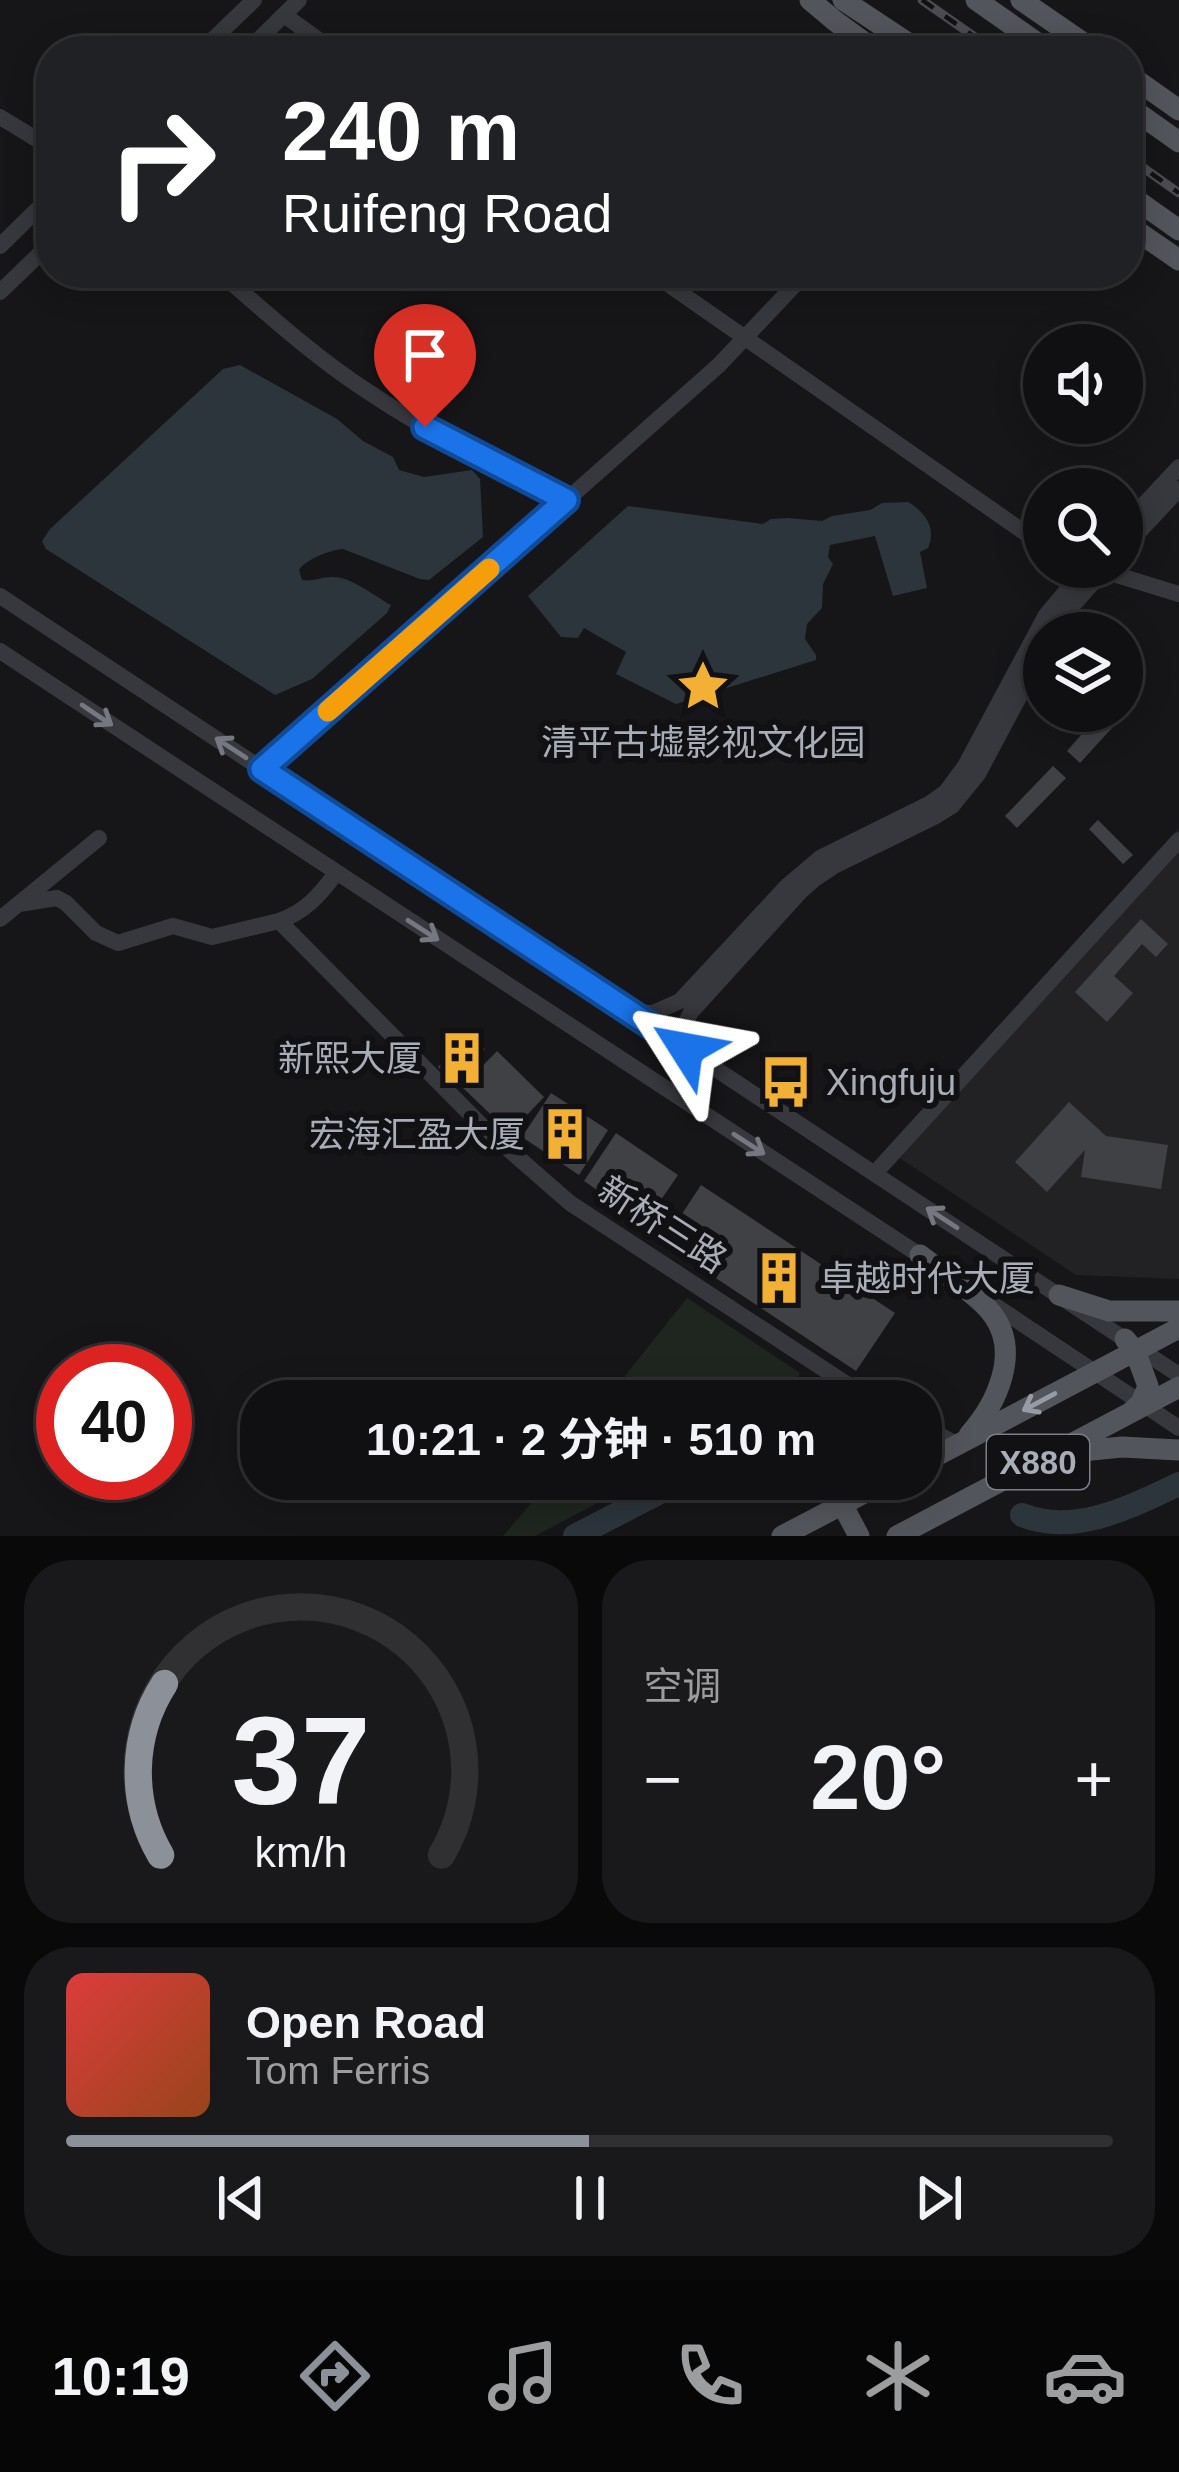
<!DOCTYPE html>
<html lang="zh">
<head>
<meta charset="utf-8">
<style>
	:root { --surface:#101012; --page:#19191b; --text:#f1f3f6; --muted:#9c9d9f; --line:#303032; --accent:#8c9099 }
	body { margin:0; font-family:Arial,"Noto Sans SC",sans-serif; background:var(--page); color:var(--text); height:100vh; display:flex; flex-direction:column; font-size:45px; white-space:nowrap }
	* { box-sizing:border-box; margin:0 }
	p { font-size:39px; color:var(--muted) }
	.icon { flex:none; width:66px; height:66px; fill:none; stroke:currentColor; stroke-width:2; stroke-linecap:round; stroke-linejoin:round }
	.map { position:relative; height:1536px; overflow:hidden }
	.panel { display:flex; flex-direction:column; gap:24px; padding:24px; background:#09090a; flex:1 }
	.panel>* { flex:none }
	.top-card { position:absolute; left:36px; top:36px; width:1107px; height:252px; border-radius:48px; box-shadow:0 6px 30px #0003,0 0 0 3px var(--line); background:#202124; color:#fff; overflow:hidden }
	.controls { position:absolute; left:1023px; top:324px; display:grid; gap:24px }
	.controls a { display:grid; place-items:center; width:120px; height:120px; border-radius:50%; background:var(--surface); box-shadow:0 6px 30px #0003,0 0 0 3px var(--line); font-size:60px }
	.speed { position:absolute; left:36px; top:1344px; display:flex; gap:24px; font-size:60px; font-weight:700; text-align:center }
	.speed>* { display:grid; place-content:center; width:156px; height:156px; border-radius:50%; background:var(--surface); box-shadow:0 6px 30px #0003,0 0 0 3px var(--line); line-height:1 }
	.speed .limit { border:18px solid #d22; background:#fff; color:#111 }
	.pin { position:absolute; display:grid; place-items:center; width:102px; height:102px; color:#fff; margin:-123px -51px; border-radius:50% 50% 50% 0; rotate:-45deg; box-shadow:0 0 12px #0007 }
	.pin .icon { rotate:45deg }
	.me { position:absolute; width:132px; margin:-66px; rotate:304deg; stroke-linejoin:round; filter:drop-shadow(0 0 9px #0008) }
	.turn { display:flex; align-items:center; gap:42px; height:252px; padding:0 48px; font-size:54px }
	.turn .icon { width:156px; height:156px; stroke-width:2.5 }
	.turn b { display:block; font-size:84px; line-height:102px }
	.big { font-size:90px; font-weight:700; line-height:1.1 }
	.panel .card { flex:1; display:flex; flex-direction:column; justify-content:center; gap:18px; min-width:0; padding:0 42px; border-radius:48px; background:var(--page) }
	.panel .dial { align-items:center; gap:0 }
	.dial svg { height:312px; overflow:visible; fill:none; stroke:var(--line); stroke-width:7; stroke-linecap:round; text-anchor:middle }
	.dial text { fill:var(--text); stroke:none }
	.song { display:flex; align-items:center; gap:36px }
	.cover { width:144px; height:144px; border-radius:18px; background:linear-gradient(135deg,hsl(0 70% 55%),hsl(20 70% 35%)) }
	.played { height:12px; border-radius:6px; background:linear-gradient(90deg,var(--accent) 50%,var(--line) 50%) }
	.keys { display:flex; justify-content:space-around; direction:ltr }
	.heat { display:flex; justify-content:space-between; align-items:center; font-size:66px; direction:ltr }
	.panel .tiles { flex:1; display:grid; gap:24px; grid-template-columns:1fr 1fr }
	.card:last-child { grid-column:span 2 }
	.trip { position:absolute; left:240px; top:1380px; width:702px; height:120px; border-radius:48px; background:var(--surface); box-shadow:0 6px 30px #0003,0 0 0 3px var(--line); font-weight:700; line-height:120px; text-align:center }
	.tabs { display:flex; height:192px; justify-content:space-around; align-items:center; background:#060607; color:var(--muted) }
	.tabs .icon { width:84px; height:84px }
	.tabs .selected { color:var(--accent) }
	.tabs b { font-size:54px; color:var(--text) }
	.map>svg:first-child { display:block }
	.built { fill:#222225 }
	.green { fill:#1e261f }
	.water { fill:#2c353c }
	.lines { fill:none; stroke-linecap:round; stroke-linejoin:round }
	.river { stroke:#2c353c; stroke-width:24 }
	.building { fill:#404145 }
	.minor { stroke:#37383d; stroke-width:16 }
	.major { stroke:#53555c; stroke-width:21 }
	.rail-casing { stroke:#4a4c52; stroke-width:9 }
	.rail { stroke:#111113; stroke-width:4.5; stroke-dasharray:14; stroke-linecap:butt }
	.oneway { stroke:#757881 }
	.oneway2 { stroke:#979ba6 }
	.route-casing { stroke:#114b97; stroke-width:30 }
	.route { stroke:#1a73e8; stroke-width:21 }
	.slow { stroke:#f59e0b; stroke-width:21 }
	.labels { text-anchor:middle; stroke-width:12; stroke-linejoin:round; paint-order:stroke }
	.shield { fill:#111113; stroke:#7b7e86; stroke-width:3 }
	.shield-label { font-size:33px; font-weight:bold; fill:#a8adb8 }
	.poi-label { font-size:36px; fill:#a8adb8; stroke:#111113; text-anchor:end }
	.street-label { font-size:36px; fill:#a8adb8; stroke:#111113 }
</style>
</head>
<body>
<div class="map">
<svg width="1179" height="1536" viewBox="0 0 1179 1536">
	<rect width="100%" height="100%" fill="#161618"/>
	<path class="built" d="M 1179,828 L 1179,1279 L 1076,1275 L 886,1149 Z"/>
	<path class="green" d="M 687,1298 L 800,1373 L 791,1391 L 797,1399 L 792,1401 L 620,1401 L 634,1385 L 625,1376 Z
		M 552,1479 L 643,1479 L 535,1536 L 503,1536 Z"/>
	<path class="water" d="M 240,365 L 337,419 L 363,441 L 393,457 L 399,470 L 424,477 L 472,470 L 480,479 L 483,537 L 429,580 L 420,579 L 343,549 C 330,550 306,559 299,570 L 302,580 C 313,582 321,577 333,577 C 352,577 374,596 391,605 L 387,613 L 312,679 L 275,695 L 46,549 L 42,541 L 50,529 L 223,369 Z
		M 908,502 C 925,512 937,528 928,548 L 920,552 L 927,588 L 893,596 L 875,536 L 830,545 L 828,557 L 833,564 L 823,584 L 822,608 L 807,624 L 805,639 L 816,655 L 816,660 L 676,704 L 616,674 L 626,652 L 584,628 L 578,638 L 561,637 L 528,596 L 628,506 L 763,524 L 771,519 L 788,518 L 822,521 L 832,516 L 870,510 L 882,503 Z"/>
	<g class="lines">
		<path class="river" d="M 1022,1515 C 1075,1536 1130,1507 1179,1484
			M 575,1536 L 685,1479"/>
	</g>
	<path class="building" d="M 1102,711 L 1115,711 L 1122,717 L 1080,763 L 1067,751 Z
		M 1053,766 L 1066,778 L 1017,828 L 1005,816 Z
		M 1098,820 L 1133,855 L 1123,864 L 1089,829 Z
		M 1141,919 L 1168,944 L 1156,957 L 1142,944 L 1114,976 L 1133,993 L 1107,1022 L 1075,992 Z
		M 468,1033 L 485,1049 L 455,1083 L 438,1067 Z
		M 497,1051 L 544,1097 L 510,1133 L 462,1087 Z
		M 551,1093 L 608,1130 L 579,1175 L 522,1137 Z
		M 1069,1102 L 1106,1136 L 1168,1145 L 1161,1189 L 1081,1177 L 1085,1150 L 1047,1192 L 1015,1162 Z
		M 616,1133 L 678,1175 L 645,1223 L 584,1181 Z
		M 701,1185 L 895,1313 L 856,1371 L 663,1243 Z"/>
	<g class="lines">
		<path class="minor" d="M 284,15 L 334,51
			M 201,51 L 254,0
			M 247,51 L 299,0
			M 0,117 L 51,148
			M 0,246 L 51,196
			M 220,273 C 267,313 312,355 364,389 C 428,432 497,467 566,500
			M 652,273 L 1044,546
			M 0,292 L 51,243
			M 1122,528 L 1179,467
			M 1122,550 L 1179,489
			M 1091,567 L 1179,594
			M 0,596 L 1179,1375
			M 1054,633 L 1066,613 L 1107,567
			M 0,651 L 927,1260
			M 263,769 L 719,365 L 806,273
			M 19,904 L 57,898 L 66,903 L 96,933 L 118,943 L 173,926 L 212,937 L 279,921 L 484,1128 L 570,1203 L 845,1383 L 878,1401
			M 0,919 L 99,838
			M 279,921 C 305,912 320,895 336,873
			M 633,1012 L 653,1013 L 680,1001 L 788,885 L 820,858 L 929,804 L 946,792 L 965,766 L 1046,615 L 1086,567
			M 686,1048 L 681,1032 L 691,1012 L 800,892 L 816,878 L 834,866 L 936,816 L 952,806 L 978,774 L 1044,650
			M 875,1173 L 1179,840
			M 988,1301 L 1179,1428
			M 921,1425 L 958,1445"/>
		<path class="major" d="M 810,0 L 835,21 L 876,51
			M 843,0 L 920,51
			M 976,0 L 1049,51
			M 1021,0 L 1095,51
			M 1128,74 L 1179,110
			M 1128,106 L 1179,142
			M 1128,194 L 1179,230
			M 1128,225 L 1179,260
			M 920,1255 C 940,1271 980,1296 993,1315 C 1021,1353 996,1405 969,1435
			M 1059,1295 L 1109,1311 L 1179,1311
			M 1125,1339 L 1135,1351 L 1148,1386 L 1141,1403 L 1131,1412
			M 1071,1452 L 1122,1447 L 1179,1450
			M 921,1464 L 1179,1328
			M 842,1504 L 859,1536
			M 782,1536 L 891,1479
			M 897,1536 L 1179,1387"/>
		<g class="rail-casing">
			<path id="rail" d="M 922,0 L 995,51
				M 1128,157 L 1179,193"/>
		</g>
		<use href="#rail" class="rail"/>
	</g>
	<defs><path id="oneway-shaft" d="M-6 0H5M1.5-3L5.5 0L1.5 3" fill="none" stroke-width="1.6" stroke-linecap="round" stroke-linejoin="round" transform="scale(3)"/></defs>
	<g class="oneway">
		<use href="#oneway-shaft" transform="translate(97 715) rotate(34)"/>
		<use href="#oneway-shaft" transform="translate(231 748) rotate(-147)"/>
		<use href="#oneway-shaft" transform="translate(423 930) rotate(33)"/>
		<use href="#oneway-shaft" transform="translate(749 1144) rotate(33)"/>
		<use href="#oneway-shaft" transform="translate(942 1218) rotate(-147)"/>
	</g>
	<use class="oneway2" href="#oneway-shaft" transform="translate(1039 1402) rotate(152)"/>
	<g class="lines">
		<g class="route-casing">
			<path id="route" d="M 425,427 L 566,500 L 262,769 L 686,1049"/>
		</g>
		<use href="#route" class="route"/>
		<path class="slow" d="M 328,711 L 489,569"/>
	</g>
	<defs>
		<g id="sight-bare" transform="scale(4.14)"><path d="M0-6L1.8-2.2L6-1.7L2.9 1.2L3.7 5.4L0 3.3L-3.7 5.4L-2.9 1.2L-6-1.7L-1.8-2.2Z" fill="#f2b134" stroke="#111113" stroke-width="2.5" paint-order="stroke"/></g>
		<g id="building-bare" transform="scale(4.14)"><path d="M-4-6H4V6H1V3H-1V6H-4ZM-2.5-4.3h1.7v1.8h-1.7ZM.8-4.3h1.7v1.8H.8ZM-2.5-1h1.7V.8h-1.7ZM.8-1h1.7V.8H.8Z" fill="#f2b134" stroke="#111113" stroke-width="2.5" paint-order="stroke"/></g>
		<g id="bus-bare" transform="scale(4.14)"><path d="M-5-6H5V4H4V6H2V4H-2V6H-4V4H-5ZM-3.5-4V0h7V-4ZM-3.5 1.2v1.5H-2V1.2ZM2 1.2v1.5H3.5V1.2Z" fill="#f2b134" stroke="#111113" stroke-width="2.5" paint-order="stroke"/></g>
	</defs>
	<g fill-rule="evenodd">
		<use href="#sight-bare" x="703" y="686"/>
		<use href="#building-bare" x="462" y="1058"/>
		<use href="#bus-bare" x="786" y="1082"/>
		<use href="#building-bare" x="565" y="1134"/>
		<use href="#building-bare" x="779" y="1278"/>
	</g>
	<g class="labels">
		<rect class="shield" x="987" y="1435" width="102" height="54" rx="9"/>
		<g class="shield-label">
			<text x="1038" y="1474">X880</text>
		</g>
		<g class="poi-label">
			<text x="703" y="755" text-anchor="middle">清平古墟影视文化园</text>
			<text x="422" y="1071">新熙大厦</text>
			<text x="826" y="1095" text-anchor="start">Xingfuju</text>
			<text x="525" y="1147">宏海汇盈大厦</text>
			<text x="819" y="1291" text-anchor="start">卓越时代大厦</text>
		</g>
		<g class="street-label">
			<text transform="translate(663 1224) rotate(33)" y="13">新桥三路</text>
		</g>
	</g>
</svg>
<div class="controls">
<a><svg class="icon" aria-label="sound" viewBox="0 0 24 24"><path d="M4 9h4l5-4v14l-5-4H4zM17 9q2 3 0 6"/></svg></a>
<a><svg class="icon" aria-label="search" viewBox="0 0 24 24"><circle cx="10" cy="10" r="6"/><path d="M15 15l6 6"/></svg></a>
<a><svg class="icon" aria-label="layers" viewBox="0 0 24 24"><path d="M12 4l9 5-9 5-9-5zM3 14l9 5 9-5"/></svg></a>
</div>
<div class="speed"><div class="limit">40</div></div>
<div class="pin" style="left:425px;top:427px;background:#d93025"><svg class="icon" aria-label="arrive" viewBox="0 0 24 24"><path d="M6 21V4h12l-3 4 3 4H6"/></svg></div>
<svg class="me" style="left:686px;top:1049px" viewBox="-20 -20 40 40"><path d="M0-17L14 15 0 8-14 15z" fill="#1a73e8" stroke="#fff" stroke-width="4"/></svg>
<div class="trip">10:21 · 2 分钟 · 510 m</div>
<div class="top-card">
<div class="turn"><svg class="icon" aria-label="right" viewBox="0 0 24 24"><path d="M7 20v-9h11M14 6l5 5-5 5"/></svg><div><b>240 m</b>Ruifeng Road</div></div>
</div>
</div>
<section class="panel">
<div class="tiles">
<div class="card dial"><svg viewBox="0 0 100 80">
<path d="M14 69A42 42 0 1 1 86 69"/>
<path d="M14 69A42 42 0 0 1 15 25" stroke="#8c9099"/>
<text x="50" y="56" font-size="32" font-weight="700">37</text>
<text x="50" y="72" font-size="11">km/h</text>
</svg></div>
<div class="card"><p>空调</p>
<div class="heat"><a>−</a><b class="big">20°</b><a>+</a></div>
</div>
<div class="card">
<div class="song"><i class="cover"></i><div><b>Open Road</b><p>Tom Ferris</p></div></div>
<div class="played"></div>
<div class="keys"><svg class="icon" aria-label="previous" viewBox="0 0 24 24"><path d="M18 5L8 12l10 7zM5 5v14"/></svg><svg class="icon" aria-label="pause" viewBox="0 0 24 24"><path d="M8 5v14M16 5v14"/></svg><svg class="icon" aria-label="next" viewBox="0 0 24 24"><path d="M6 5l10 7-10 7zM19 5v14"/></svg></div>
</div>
</div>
</section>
<nav class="tabs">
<b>10:19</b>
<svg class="icon selected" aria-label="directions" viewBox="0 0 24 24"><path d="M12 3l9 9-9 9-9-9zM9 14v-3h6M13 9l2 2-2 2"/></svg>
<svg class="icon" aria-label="music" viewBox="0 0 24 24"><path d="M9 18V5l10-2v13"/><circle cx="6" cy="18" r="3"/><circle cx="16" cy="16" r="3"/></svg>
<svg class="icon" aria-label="phone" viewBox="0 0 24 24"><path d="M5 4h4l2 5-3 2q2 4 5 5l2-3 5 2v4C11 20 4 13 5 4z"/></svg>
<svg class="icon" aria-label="climate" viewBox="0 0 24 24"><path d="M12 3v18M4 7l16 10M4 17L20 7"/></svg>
<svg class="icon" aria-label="car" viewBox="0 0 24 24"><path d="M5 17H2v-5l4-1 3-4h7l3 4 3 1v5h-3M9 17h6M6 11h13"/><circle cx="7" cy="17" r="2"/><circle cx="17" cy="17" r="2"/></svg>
</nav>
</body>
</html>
